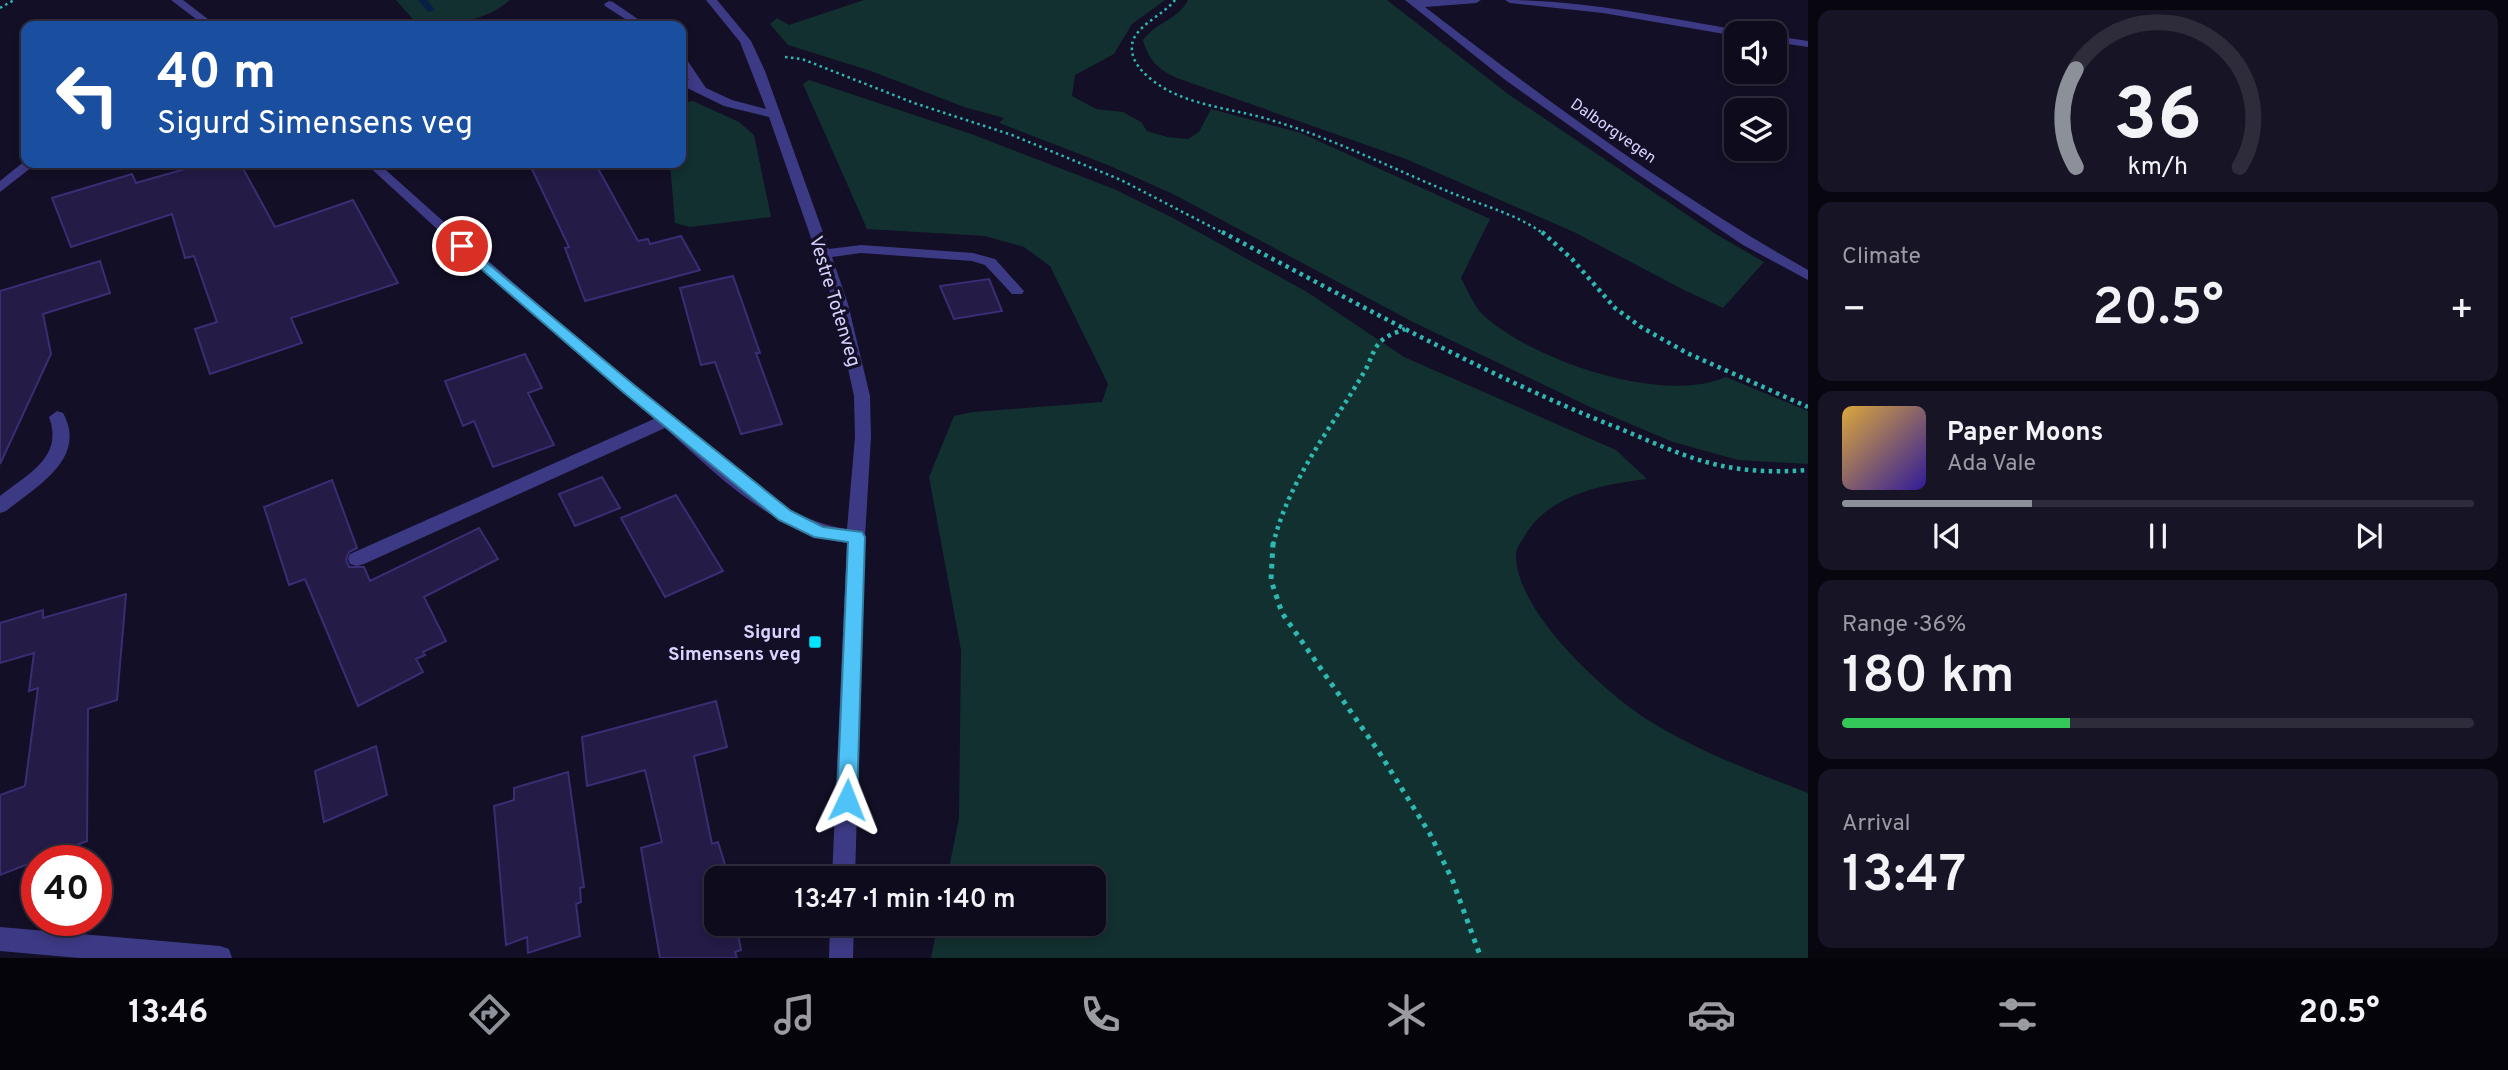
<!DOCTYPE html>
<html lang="en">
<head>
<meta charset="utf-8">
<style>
	:root { --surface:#0e0b1c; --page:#171425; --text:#f1f3f6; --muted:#9b9ba3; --line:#2e2b3b; --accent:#8c9099 }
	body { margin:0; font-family:Overpass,sans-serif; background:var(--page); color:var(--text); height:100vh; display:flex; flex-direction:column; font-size:26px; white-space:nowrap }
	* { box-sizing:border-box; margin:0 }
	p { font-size:23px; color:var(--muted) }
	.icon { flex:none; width:38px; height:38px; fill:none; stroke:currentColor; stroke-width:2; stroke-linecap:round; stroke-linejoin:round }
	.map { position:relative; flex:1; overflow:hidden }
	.details { display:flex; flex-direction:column; gap:10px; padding:10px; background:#08060f; width:700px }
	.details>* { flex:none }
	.top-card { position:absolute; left:21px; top:21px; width:665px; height:147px; border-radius:14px; box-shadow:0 4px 10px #0003,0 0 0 2px var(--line); background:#1a4fa0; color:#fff; overflow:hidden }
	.tools { position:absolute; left:1724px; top:21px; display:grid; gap:14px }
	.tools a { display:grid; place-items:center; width:63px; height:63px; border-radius:14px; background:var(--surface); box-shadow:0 4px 10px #0003,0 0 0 2px var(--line); font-size:35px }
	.speed { position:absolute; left:21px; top:845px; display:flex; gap:14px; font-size:35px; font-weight:700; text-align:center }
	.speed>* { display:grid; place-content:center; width:91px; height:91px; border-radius:50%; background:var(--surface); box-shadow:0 4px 10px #0003,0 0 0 2px var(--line); line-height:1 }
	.speed .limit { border:10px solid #d22; background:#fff; color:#111 }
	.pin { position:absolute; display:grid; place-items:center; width:60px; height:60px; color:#fff; margin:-30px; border:4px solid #fff; border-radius:50%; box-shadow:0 2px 7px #0007 }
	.me { position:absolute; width:77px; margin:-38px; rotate:2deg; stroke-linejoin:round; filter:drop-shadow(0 0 5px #0008) }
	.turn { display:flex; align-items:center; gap:24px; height:147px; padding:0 21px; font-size:32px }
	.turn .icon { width:91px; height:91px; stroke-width:2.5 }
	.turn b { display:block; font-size:49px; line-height:60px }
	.big { font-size:52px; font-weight:600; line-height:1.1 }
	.details .tile { flex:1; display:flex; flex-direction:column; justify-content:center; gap:10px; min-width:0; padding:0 24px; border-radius:14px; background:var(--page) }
	.details .dial { align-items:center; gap:0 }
	.dial svg { height:182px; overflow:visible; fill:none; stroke:var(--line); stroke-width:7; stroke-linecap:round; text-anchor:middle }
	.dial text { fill:var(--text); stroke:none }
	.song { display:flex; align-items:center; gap:21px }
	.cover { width:84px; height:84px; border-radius:10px; background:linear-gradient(135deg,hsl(40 70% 55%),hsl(250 70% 35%)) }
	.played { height:7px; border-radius:4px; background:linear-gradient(90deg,var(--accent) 30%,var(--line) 30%) }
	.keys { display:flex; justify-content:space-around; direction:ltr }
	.heat { display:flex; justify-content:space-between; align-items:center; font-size:38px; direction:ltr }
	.charge { height:10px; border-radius:5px; background:linear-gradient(90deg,#34c759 36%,var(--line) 0) }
	.trip { position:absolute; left:704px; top:866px; width:402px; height:70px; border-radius:14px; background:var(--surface); box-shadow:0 4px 10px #0003,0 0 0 2px var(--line); font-weight:600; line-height:70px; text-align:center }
	.dock { display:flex; height:112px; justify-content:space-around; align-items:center; background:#06040b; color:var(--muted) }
	.dock .icon { width:49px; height:49px }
	.dock .active { color:var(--accent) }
	.dock b { font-size:32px; color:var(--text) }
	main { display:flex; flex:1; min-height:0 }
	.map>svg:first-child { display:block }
	.green { fill:#12302f }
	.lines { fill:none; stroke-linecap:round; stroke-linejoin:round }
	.stream { fill:#0a1f44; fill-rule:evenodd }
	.building { fill:#241b47; stroke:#3b2d73; stroke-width:2 }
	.path-far2 { stroke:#2fb8b0; stroke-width:2.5; stroke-dasharray:2.5 3.5; stroke-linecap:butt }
	.path-far1 { stroke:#2fb8b0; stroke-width:4.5; stroke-dasharray:3.5 4.5; stroke-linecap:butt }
	.path { stroke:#2fb8b0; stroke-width:5; stroke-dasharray:4.5 6; stroke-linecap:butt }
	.minor { fill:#3d3a85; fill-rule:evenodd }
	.route { fill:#4fc3f7; stroke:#337fa1; stroke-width:2 }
	.poi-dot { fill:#00e5ff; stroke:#130f26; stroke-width:2.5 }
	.labels { text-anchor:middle; stroke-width:7; stroke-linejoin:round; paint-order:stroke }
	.far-street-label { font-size:16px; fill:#d9d4ff; stroke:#130f26 }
	.street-label { font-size:19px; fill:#d9d4ff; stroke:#130f26 }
	.poi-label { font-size:19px; font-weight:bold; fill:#d9d4ff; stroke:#130f26; text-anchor:end }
</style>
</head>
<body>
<main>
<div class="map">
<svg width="1808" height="958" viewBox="0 0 1808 958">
	<rect width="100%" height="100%" fill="#130f26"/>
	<path class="green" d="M 396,0 L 510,0 C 486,21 450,26 419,26 Z
		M 864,0 L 1165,0 L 1132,24 L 1114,54 L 1075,75 L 1072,96 L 1096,109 L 1123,112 L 1141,122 L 1147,131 L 1167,137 L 1188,139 L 1199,132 L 1211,109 L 1301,133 L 1490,219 L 1461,278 C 1467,289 1474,306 1483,315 C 1534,361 1661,405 1726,377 L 1808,411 L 1808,464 L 1738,460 L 1673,442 L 1590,407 L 1413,322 L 1173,194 L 1108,165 L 999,123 L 1004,118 L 964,107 L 871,71 L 788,45 L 770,24 L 777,18 L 789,25 Z
		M 1188,0 L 1387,0 L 1508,94 L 1714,233 L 1764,262 L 1723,308 L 1684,290 L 1576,233 L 1406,159 L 1177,78 C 1158,69 1149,61 1143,40 C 1156,22 1178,20 1188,0 Z
		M 809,80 L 974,135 L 1114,189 L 1173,218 L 1307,292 L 1404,357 L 1616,450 L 1647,479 C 1603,484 1546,495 1523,539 C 1520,543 1517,548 1516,553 C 1514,610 1603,691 1648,720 C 1697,751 1754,772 1808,793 L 1808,958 L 931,958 L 938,924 L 1094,924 L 1094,878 L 947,878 L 959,818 L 961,650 L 929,477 L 954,416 L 973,412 L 1102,402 L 1108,384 L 1050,266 L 1024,247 L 985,236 L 867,229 L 803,84 Z
		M 693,101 L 739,122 L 754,135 L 771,217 L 690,227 L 675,223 L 670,163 L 681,163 L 681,103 Z"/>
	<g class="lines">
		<path class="stream" d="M 418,0 L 427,0 L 435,10 L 428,12 Z"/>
	</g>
	<path class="building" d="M 206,163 L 240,163 L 275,227 L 353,200 L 398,283 L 291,318 L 302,343 L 210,374 L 195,329 L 217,322 L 194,256 L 185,258 L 172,214 L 71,247 L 52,198 L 132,174 L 136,183 Z
		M 529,163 L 595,163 L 638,241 L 648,239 L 650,244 L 681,236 L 700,270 L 585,301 L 565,248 L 569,247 Z
		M 100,261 L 110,293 L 43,314 L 51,354 L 0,464 L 0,291 Z
		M 733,276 L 760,353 L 756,353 L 782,424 L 741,434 L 715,362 L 701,365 L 680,288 Z
		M 989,279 L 1002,311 L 954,319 L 940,286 Z
		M 525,354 L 542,388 L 528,393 L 554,445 L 493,467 L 474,421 L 463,426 L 445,381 Z
		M 602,477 L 620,508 L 575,526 L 559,494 Z
		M 332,480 L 357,548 L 349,552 L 346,560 L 349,567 L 364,567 L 370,581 L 479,528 L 498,559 L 424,597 L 446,641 L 423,652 L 425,655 L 416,659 L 423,672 L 358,706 L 305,579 L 289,585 L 264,507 Z
		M 676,495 L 723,571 L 665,597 L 621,518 Z
		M 126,594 L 117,700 L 88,709 L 87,841 L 0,875 L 0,795 L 25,786 L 38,688 L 29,691 L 34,653 L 0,663 L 0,623 L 43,610 L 43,618 Z
		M 716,701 L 727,747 L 694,756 L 712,844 L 718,842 L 729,878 L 716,878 L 716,924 L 740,924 L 742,933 L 738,935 L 741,950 L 735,952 L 737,958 L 660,958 L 641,848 L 662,842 L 645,770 L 587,786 L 582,737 Z
		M 376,746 L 387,795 L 324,822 L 315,771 Z
		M 568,772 L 584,887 L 580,888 L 581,902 L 576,904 L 580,936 L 528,953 L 527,937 L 506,945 L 494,806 L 514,800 L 514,788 Z"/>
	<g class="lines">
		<path class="path-far2" d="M 1175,0 C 1164,15 1134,26 1132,45 C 1130,64 1148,78 1162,87 C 1195,107 1237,109 1274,121 C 1334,139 1389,167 1447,191 C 1480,205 1515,213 1544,234
			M 0,8 L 14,0
			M 785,57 L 802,59 L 914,103 L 1012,135 L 1121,180 L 1225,234"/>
		<path class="path-far1" d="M 1222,232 C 1349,299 1475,370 1608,424 C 1647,439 1687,460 1728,467 C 1755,472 1781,472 1808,470
			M 1542,232 L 1572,259 L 1615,308 L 1641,327 L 1687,353 L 1808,407
			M 1273,545 C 1288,481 1330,430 1363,374 C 1370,364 1372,350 1381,341 C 1388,335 1397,332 1405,329"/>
		<path class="path" d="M 1273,543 L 1271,580 L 1282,613 L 1379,752 L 1430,834 L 1452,879 L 1481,958"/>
		<path class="minor" d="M 171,0 L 183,0 L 217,26 L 205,26 Z
			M 706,0 L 717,0 L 751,41 L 765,71 L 829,249 L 861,245 L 973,253 L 995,259 L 1024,291 L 1022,294 L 1012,294 L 985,265 L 972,261 L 861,253 L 832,257 L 848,304 L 870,396 L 871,437 L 865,537 L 855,878 L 832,878 L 847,543 C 772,532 719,476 665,428 L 364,564 L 357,566 L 350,564 L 348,559 L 350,554 L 654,419 L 507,293 L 365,163 L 378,163 C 469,245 561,325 656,402 C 713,449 771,518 847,529 L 855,437 L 854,396 L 834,304 L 769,117 L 724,106 L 681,85 L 681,78 L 689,80 L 681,67 L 681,56 L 685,57 L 706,88 L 732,100 L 766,109 L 740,42 Z
			M 1405,0 L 1481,0 L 1476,3 L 1425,7 C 1547,101 1673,194 1808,270 L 1808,280 L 1743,245 L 1639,175 L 1504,79 Z
			M 1505,0 C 1583,0 1661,17 1738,30 L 1743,33 L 1736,33 L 1736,36 L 1603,13 L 1510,3 Z
			M 609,1 L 613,2 L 648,26 L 636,26 L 605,6 L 604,4 Z
			M 565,22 L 572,26 L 560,26 Z
			M 1774,36 L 1808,41 L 1808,47 L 1774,42 Z
			M 26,160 L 26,163 L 37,163 L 0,192 L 0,181 Z
			M 57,411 L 63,413 C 88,458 37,486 6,511 L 0,513 L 0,496 C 28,474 64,457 49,417 Z
			M 830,924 L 854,924 L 853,958 L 829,958 Z
			M 0,927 L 220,946 L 229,949 L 232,958 L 79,958 L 0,951 Z"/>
	</g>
	<path class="route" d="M 462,242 L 634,385 L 791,511 L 823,527 L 862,532 L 865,537 L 857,800 L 854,806 L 847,809 L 839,806 L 837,800 L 848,542 L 814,537 L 779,520 L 623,392 L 457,248 L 457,243 Z"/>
	<rect class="poi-dot" x="808" y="635" width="14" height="14" rx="3.5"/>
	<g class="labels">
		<g class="far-street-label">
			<text transform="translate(1614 130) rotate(35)" y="6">Dalborgvegen</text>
		</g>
		<g class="street-label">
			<text transform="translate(836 301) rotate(73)" y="7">Vestre Totenveg</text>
		</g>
		<g class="poi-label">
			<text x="801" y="638">Sigurd<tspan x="801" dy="22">Simensens veg</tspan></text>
		</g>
	</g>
</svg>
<div class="tools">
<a><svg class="icon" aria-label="sound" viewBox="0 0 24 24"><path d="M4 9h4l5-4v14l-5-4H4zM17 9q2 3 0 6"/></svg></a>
<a><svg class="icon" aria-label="layers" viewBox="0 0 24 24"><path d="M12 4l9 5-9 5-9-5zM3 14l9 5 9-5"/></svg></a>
</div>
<div class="speed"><div class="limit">40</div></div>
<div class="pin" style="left:462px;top:246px;background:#d93025"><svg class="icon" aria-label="arrive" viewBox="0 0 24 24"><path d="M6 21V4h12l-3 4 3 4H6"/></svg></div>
<svg class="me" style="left:847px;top:800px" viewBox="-20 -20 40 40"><path d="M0-17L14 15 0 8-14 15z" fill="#4fc3f7" stroke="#fff" stroke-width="4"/></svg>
<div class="trip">13:47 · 1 min · 140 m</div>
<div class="top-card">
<div class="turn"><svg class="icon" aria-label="left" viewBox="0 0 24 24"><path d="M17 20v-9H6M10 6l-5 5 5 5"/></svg><div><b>40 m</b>Sigurd Simensens veg</div></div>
</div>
</div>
<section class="details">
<div class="tile dial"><svg viewBox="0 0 100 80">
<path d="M14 69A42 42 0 1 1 86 69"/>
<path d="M14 69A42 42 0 0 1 14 26" stroke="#8c9099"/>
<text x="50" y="56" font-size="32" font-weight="700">36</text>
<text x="50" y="72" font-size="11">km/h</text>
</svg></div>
<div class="tile"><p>Climate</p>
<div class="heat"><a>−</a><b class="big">20.5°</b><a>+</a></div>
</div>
<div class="tile">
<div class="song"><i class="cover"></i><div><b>Paper Moons</b><p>Ada Vale</p></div></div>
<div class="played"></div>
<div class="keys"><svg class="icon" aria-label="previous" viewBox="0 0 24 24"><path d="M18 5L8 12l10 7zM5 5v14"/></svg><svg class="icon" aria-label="pause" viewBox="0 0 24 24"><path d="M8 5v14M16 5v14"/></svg><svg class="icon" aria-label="next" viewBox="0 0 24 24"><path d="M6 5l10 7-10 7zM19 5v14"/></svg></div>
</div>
<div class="tile"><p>Range · 36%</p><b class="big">180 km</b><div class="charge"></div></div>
<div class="tile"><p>Arrival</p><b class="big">13:47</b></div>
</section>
</main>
<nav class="dock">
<b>13:46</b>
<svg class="icon active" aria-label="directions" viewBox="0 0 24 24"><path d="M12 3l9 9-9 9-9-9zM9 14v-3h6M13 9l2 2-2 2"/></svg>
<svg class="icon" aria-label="music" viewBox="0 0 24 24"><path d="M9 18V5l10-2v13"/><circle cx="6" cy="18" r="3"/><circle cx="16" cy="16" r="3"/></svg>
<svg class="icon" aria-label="phone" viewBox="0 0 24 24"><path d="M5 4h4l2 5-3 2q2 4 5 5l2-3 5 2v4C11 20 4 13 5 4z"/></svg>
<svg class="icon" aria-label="climate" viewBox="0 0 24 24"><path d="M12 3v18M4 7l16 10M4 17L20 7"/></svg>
<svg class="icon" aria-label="car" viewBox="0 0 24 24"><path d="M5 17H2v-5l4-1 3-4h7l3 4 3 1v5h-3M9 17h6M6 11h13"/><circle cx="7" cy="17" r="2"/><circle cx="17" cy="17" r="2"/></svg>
<svg class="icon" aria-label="filters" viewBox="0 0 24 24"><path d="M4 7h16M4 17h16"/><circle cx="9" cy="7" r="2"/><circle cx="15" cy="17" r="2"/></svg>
<b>20.5°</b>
</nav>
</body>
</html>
